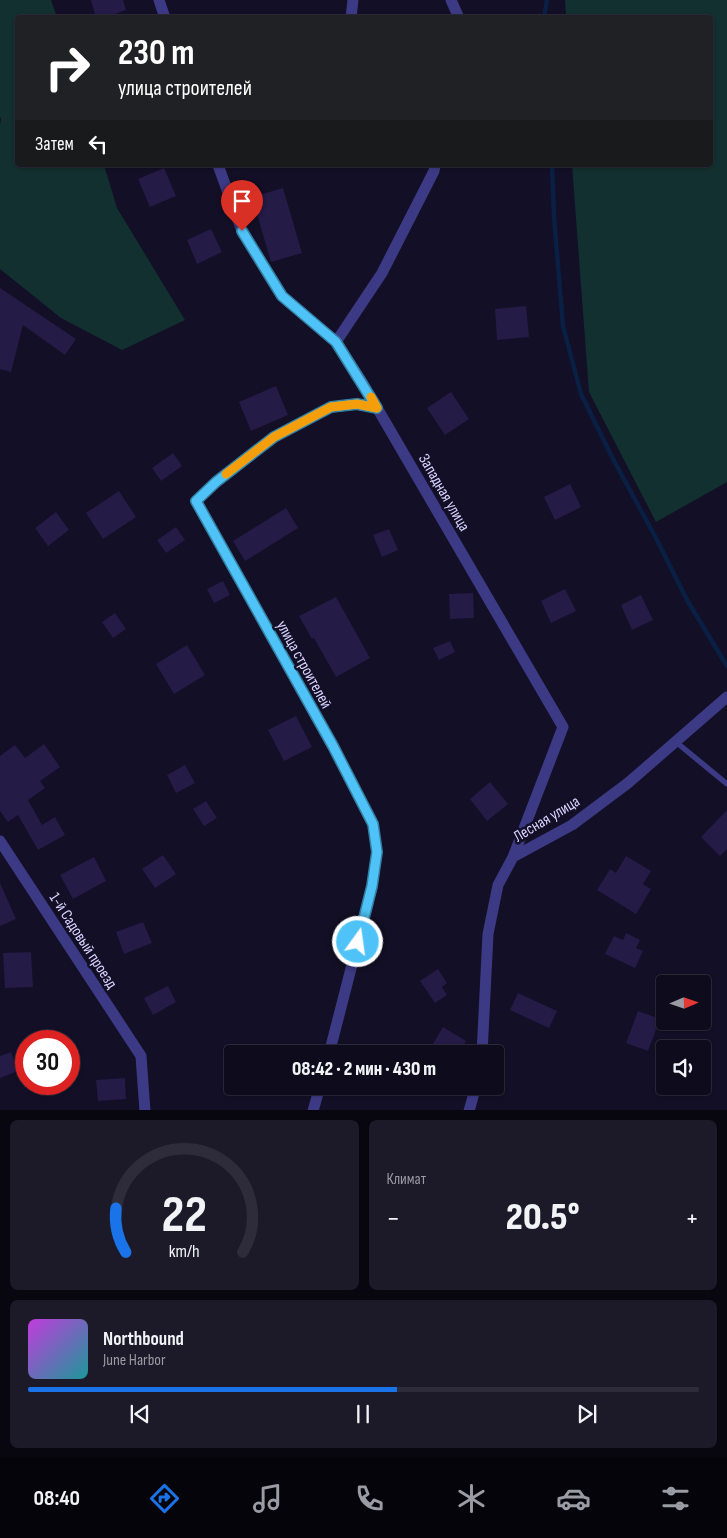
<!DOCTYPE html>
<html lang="ru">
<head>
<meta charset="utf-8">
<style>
	:root { --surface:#0e0b1c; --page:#1c1929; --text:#f1f3f6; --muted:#9b9ba3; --line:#2e2b3b; --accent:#1a73e8 }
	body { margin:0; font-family:"Sofia Sans Condensed",sans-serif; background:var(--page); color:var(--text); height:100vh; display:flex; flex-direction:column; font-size:19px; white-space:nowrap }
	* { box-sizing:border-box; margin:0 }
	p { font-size:16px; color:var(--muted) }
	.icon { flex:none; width:28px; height:28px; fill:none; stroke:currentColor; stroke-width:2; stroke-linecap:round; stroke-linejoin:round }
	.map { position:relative; height:1110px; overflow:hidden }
	.drawer { display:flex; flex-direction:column; gap:10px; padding:10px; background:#08060f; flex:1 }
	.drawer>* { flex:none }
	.banner { position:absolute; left:15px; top:15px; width:698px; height:152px; border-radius:5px; box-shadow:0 1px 4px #0004,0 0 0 1px var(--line); background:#202124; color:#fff; overflow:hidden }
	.needle { width:32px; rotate:88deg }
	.tools { position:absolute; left:656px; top:975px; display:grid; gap:10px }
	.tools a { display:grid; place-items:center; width:55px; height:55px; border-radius:5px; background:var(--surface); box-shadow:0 1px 4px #0004,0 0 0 1px var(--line); font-size:25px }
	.speed { position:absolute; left:15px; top:1030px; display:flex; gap:10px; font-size:25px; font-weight:700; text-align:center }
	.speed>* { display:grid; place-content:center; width:65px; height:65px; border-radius:50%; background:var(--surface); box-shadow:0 1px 4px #0004,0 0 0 1px var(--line); line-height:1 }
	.speed .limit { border:8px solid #d22; background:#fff; color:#111 }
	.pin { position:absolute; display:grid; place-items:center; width:42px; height:42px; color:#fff; margin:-51px -21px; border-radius:50% 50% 50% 0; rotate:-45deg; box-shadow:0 0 5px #0007 }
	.pin .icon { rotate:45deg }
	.me { position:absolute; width:55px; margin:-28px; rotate:14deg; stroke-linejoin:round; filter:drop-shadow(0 0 4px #0008) }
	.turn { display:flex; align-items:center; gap:18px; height:105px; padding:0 20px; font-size:22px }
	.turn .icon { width:65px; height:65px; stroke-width:2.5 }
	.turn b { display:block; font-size:35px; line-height:42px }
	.then { display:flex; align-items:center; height:48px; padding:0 20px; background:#0003; gap:10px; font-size:19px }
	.big { font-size:38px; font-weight:800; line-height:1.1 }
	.drawer .widget { flex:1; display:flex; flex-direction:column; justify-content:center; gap:8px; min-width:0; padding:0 18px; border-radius:8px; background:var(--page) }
	.drawer .dial { align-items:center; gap:0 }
	.dial svg { height:130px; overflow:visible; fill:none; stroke:var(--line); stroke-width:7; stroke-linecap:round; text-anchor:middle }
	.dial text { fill:var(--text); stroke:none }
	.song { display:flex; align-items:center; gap:15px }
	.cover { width:60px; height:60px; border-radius:8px; background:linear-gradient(135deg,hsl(290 70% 55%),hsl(180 70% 35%)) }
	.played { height:5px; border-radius:2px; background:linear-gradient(90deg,var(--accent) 55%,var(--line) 55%) }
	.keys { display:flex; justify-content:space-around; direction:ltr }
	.heat { display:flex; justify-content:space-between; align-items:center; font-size:28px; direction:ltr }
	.drawer .tiles { flex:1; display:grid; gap:10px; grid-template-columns:1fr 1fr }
	.widget:last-child { grid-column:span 2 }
	.trip { position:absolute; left:224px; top:1045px; width:280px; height:50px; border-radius:5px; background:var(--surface); box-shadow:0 1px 4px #0004,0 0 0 1px var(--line); font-weight:800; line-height:50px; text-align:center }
	.tab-bar { display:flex; height:80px; justify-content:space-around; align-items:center; background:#06040b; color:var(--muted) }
	.tab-bar .icon { width:35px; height:35px }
	.tab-bar .current { color:var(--accent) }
	.tab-bar b { font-size:22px; color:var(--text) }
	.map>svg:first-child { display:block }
	.green { fill:#12302f }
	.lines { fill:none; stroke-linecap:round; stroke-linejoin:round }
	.stream { stroke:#0a1f44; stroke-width:4.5 }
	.building { fill:#241b47 }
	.service { stroke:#3d3a85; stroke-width:5.5 }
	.minor { stroke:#3d3a85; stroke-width:11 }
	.route-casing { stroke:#337fa1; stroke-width:12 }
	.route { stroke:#4fc3f7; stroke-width:9 }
	.slow { stroke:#f59e0b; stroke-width:9 }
	.labels { text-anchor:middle; stroke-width:5; stroke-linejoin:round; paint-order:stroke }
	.street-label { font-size:16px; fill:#d9d4ff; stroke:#130f26 }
</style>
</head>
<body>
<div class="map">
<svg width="727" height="1111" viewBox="0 0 727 1111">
	<rect width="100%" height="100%" fill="#130f26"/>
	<path class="green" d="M 0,0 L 51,0 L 57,17 L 18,18 L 18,165 L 104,165 L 117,208 L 185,320 L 122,350 L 61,318 L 0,269 L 0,125 L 1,119 L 0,117 Z
		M 565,0 L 727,0 L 727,482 L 656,522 L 589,392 L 572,165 L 710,165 L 710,18 L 566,17 Z"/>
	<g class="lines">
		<path class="stream" d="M 544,18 L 547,0
			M 552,165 L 554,217 L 563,326 L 581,394 L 613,459 L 657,540 L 687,600 L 727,666"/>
	</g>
	<path class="building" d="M 91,0 L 123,0 L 126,10 L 104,18 L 96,18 Z
		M 164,168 L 176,196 L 150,207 L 138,179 Z
		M 283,188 L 302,253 L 271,262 L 252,197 Z
		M 211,229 L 222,252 L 197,264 L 187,240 Z
		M 0,288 L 76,339 L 65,355 L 23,325 L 11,372 L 0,369 Z
		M 526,306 L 529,337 L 497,340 L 495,309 Z
		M 276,386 L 288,415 L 251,431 L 239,402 Z
		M 451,392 L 469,419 L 445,435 L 427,408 Z
		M 173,453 L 182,466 L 161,481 L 152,468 Z
		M 570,484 L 581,507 L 555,520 L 544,497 Z
		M 119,491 L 136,517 L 103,539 L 86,513 Z
		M 286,508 L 298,528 L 245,561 L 233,541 Z
		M 56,512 L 69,530 L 48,546 L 35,528 Z
		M 176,527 L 185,540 L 166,553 L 157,540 Z
		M 389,529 L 398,550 L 382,557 L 373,535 Z
		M 223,581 L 230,595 L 214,603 L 207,589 Z
		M 565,589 L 576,611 L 551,623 L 541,601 Z
		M 473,593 L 474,618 L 450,619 L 449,594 Z
		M 641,595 L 653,620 L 632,630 L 621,605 Z
		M 336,597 L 370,658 L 336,677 L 314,638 L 312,639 L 299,616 Z
		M 115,613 L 126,629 L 113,638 L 102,622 Z
		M 450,641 L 455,652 L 439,660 L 433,648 Z
		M 187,645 L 205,675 L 174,694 L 156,664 Z
		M 296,716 L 312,747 L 284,761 L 268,730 Z
		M 44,744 L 60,767 L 40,781 L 45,788 L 28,800 L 42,825 L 55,817 L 65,835 L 38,850 L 18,815 L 8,822 L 0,811 L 0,756 L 15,745 L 25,758 Z
		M 185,765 L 195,783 L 176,793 L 167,775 Z
		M 490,782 L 508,804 L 487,821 L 470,799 Z
		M 206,801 L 217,818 L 204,826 L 193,809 Z
		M 727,810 L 727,849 L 720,856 L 701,837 Z
		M 163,855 L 176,874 L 155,888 L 142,869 Z
		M 626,856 L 651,871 L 643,884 L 651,889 L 636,914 L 597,890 L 610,869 L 616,873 Z
		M 94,857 L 106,881 L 73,899 L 60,875 Z
		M 0,883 L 16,919 L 0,926 Z
		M 143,922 L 152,943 L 124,954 L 116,932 Z
		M 626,933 L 640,940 L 636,948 L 643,951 L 635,968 L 605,954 L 614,936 L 623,940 Z
		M 31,952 L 33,987 L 5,988 L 3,953 Z
		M 438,969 L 447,983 L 442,987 L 447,995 L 435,1003 L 420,981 Z
		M 168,986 L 176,1002 L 153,1015 L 144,998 Z
		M 518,993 L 557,1011 L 549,1028 L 510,1010 Z
		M 638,1011 L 660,1019 L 648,1051 L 626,1043 Z
		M 443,1027 L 466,1041 L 459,1054 L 442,1054 L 431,1047 Z
		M 11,1052 L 18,1071 L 0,1078 L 0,1056 Z
		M 125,1078 L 126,1099 L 98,1101 L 96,1080 Z"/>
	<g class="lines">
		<path class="service" d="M 676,742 L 727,784"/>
		<path class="minor" d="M 159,0 L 165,18
			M 451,0 L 459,18
			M 351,18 L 353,0
			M 218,165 L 242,231 L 282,296 L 336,342 L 362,382 L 563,727 L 513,857
			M 336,342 L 382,273 L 434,171 L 435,165
			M 0,841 L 141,1056 L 145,1111
			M 329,1054 L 372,887 L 377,852 L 373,824 L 333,747 L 196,501 L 216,482 L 274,437 L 331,407 L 357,404 L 377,408
			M 482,1054 L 488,934 L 498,885 L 513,857 L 572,825 L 628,783 L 727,697
			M 313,1111 L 320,1086
			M 469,1111 L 476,1086"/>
	</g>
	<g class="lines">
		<g class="route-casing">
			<path id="route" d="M 242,231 L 282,296 L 336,342 L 377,408 L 357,404 L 331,407 L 274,437 L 216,482 L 196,501 L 333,746 L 373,824 L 377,852 L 372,886 L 358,942"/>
		</g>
		<use href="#route" class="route"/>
		<path class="slow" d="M 226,474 L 274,437 L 331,407 L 357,404 L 377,408 L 371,397"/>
	</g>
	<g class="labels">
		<g class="street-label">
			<text transform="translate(445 492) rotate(60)" y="6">Западная улица</text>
			<text transform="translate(305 664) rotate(61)" y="6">улица строителей</text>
			<text transform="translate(546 818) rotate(-31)" y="6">Лесная улица</text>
			<text transform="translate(84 940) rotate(57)" y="6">1-й Садовый проезд</text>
		</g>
	</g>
</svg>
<div class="tools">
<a><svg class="needle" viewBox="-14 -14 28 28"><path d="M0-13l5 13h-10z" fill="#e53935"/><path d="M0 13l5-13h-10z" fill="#9b9ba3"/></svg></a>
<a><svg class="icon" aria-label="sound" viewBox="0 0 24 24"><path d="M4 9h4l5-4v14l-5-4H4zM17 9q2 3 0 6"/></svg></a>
</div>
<div class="speed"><div class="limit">30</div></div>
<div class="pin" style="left:242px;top:231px;background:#d93025"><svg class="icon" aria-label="arrive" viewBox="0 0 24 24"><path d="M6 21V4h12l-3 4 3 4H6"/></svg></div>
<svg class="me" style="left:358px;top:942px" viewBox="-20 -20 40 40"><circle r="17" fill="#4fc3f7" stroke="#fff" stroke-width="3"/><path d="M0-11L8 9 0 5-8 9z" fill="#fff"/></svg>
<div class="trip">08:42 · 2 мин · 430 m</div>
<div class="banner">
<div class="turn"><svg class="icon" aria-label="right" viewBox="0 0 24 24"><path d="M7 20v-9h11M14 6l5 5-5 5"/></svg><div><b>230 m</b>улица строителей</div></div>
<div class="then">Затем<svg class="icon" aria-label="left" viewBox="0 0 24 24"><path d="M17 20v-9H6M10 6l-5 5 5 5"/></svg></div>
</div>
</div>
<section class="drawer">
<div class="tiles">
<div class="widget dial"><svg viewBox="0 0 100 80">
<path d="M14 69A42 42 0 1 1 86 69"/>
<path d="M14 69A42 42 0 0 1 8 42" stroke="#1a73e8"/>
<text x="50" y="56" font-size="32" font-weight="700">22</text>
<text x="50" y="72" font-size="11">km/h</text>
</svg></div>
<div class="widget"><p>Климат</p>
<div class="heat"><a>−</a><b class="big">20.5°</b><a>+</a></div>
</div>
<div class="widget">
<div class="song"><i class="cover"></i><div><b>Northbound</b><p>June Harbor</p></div></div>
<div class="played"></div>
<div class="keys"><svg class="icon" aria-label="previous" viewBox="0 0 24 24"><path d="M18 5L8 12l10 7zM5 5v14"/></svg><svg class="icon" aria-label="pause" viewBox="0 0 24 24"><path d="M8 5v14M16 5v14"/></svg><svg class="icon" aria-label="next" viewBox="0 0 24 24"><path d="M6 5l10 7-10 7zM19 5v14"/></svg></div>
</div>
</div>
</section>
<nav class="tab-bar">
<b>08:40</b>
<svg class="icon current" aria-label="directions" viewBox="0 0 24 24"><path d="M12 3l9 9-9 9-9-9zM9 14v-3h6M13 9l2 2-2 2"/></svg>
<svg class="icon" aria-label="music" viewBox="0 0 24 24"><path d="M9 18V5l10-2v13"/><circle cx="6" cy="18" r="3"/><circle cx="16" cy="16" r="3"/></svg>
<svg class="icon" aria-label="phone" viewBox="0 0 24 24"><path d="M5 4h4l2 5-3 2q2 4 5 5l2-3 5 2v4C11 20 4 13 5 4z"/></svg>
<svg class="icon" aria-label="climate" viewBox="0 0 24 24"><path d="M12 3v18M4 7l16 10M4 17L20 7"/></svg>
<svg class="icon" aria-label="car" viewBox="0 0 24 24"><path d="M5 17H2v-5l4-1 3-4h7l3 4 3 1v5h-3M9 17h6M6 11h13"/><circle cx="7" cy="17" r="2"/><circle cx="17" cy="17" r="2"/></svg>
<svg class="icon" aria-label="filters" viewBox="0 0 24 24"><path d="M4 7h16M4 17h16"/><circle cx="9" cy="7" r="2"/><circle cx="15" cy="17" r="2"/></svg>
</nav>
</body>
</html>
